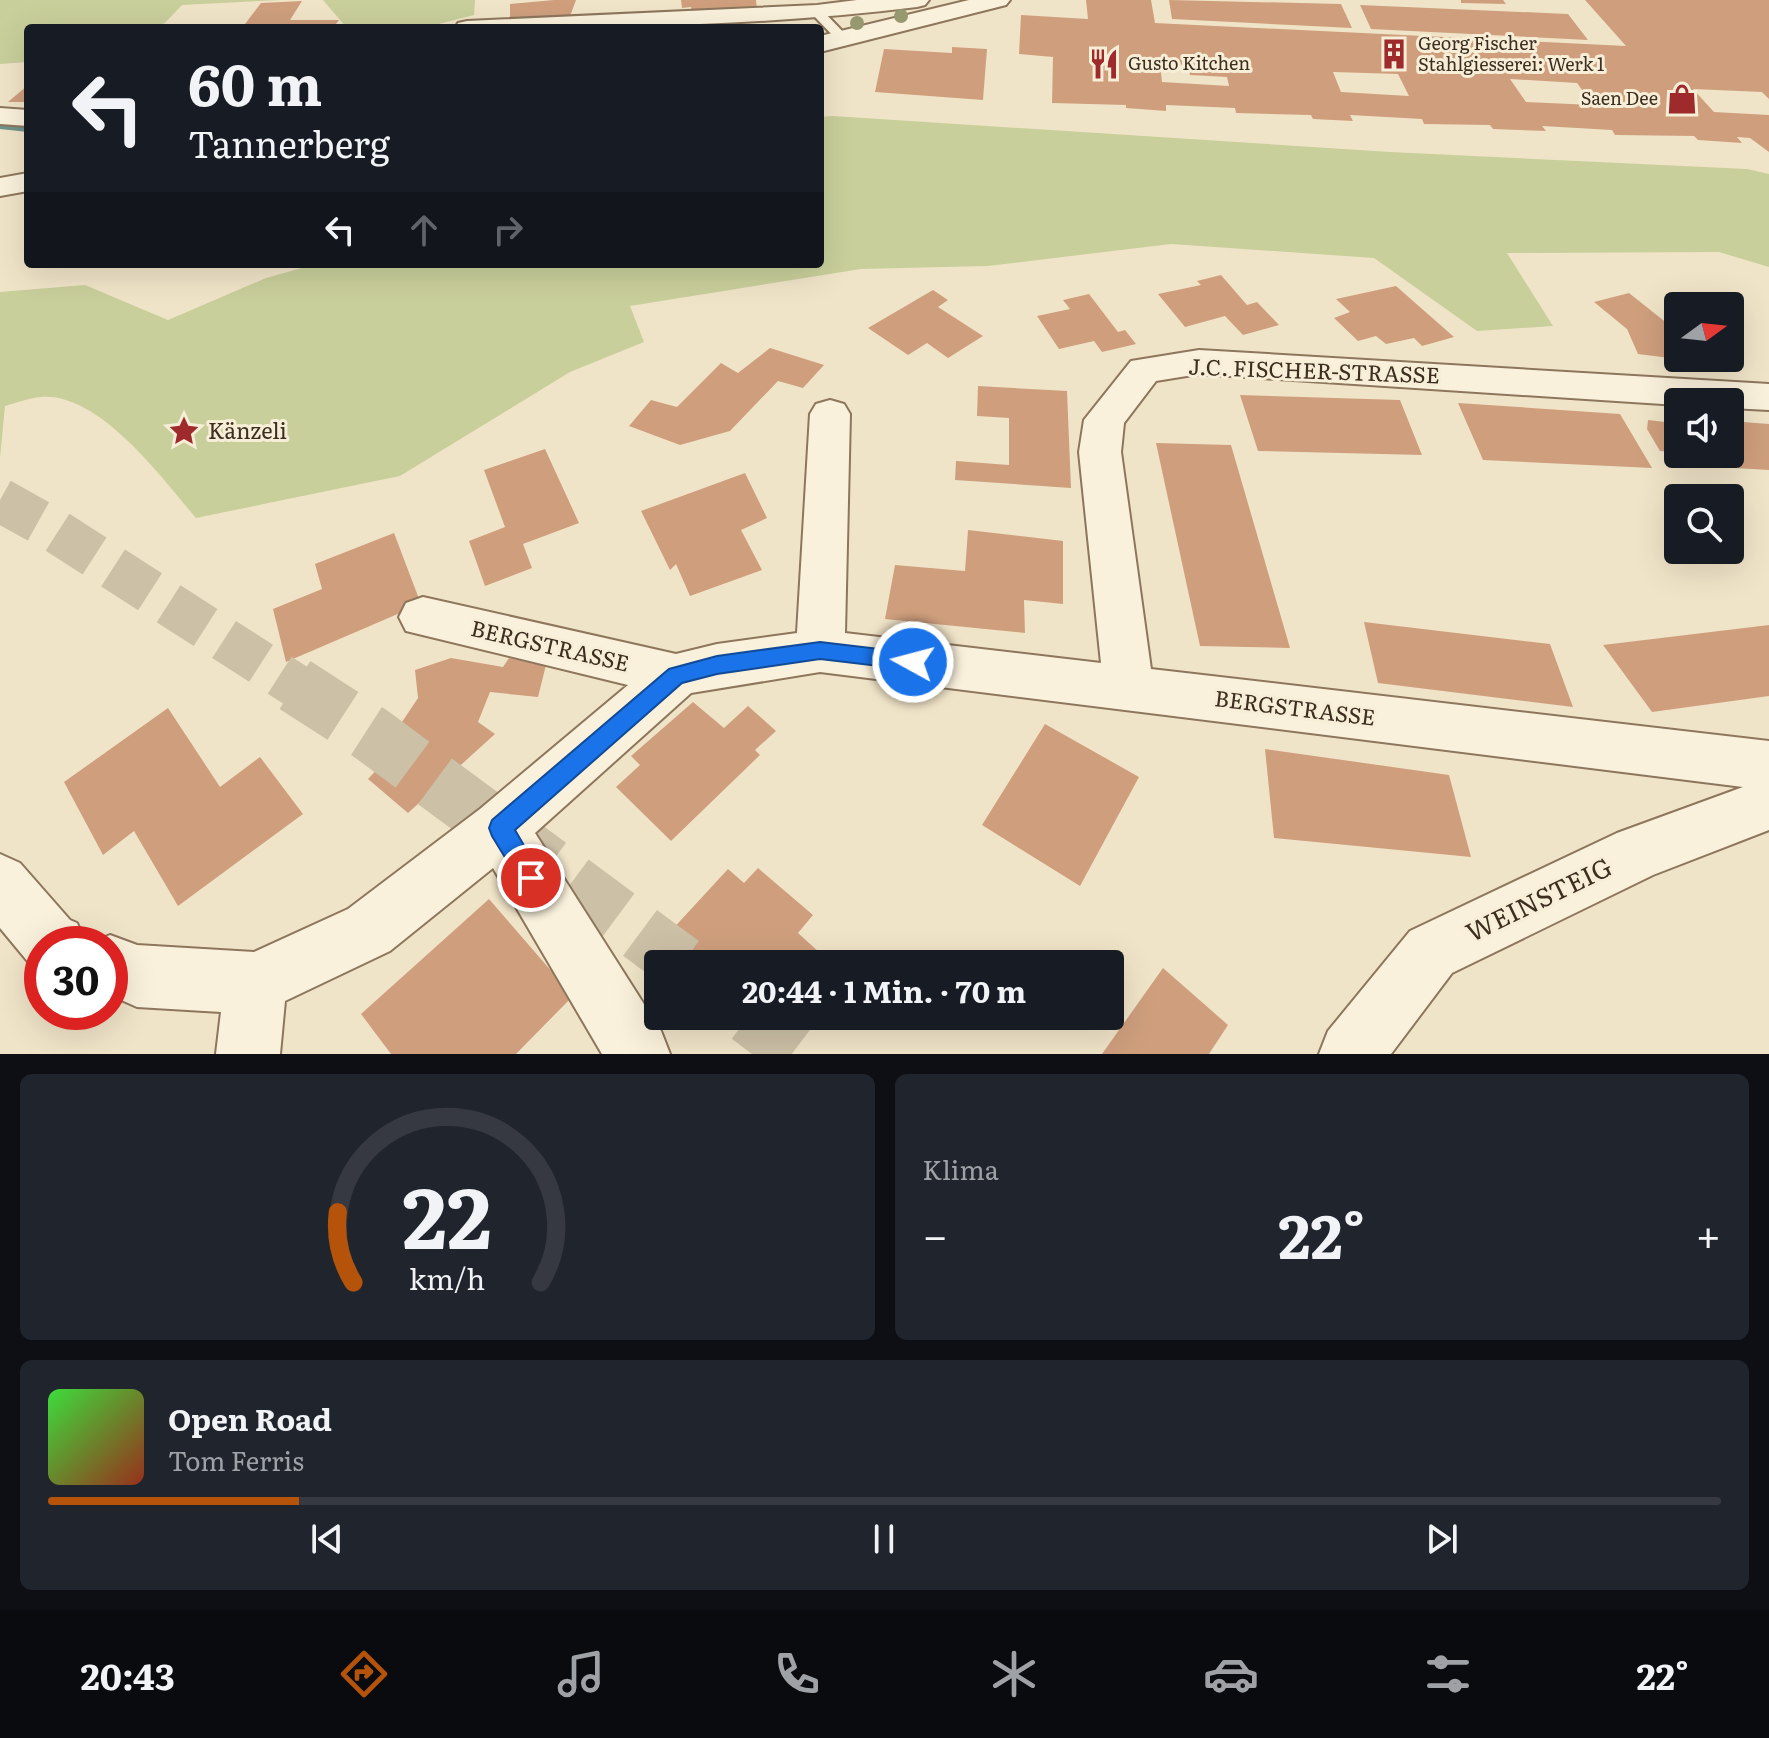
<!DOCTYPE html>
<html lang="de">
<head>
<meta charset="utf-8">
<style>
	:root { --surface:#171b24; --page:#20242c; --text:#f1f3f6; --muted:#9ea1a6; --line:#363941; --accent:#b45309 }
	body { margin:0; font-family:Literata,serif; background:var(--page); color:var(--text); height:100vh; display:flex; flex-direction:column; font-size:30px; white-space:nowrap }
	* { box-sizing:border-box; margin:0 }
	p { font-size:26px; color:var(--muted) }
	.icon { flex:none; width:44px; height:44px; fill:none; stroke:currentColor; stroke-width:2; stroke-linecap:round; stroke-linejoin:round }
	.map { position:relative; height:1054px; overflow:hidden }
	.panel { display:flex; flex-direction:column; gap:20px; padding:20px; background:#0d0f14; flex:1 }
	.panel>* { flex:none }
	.guide { position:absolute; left:24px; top:24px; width:800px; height:244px; border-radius:8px; box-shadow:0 8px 32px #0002; background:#171b24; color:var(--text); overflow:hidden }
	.needle { width:52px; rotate:75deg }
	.tools { position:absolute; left:1664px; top:292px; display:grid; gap:16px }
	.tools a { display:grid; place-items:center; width:80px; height:80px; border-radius:8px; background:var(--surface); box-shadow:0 8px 32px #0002; font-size:40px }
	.speed { position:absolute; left:24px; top:926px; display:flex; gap:16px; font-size:40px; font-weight:700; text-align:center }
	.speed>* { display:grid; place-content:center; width:104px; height:104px; border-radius:50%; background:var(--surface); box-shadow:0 8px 32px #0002; line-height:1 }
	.speed .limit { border:12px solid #d22; background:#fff; color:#111 }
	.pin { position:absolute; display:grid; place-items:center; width:68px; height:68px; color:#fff; margin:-34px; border:4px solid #fff; border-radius:50%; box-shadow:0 2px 8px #0007 }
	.me { position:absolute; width:88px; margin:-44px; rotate:277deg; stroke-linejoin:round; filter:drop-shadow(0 0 6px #0008) }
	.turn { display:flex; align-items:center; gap:28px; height:168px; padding:0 32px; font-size:36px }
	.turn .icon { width:104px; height:104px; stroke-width:2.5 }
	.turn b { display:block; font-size:56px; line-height:68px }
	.lanes { display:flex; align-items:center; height:76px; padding:0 32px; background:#0003; justify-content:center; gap:40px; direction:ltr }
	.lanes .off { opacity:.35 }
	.big { font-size:60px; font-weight:700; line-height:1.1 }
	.panel .card { flex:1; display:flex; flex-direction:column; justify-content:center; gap:12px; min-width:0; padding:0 28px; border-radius:12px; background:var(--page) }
	.panel .dial { align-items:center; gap:0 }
	.dial svg { height:208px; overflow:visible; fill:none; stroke:var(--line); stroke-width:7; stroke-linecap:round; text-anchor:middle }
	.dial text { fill:var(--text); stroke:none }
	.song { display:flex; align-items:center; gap:24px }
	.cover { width:96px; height:96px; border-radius:12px; background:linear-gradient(135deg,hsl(120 70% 55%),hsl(10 70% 35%)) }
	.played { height:8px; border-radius:4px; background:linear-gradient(90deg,var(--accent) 15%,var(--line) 15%) }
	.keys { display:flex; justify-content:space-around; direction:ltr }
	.heat { display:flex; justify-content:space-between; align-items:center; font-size:44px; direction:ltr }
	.panel .tiles { flex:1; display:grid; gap:20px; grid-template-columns:1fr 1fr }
	.card:last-child { grid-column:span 2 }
	.trip { position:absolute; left:644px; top:950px; width:480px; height:80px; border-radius:8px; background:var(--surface); box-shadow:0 8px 32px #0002; font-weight:700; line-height:80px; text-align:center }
	.tabs { display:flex; height:128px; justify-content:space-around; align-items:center; background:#090b0e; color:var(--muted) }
	.tabs .icon { width:56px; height:56px }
	.tabs .active { color:var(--accent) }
	.tabs b { font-size:36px; color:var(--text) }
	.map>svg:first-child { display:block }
	.green { fill:#c9cf9b }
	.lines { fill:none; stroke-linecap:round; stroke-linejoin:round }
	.stream { fill:#6f938a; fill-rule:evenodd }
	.building { fill:#cf9f7d; fill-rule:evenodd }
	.trunk-tunnel-far1 { stroke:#ccc0a6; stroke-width:44; stroke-dasharray:44 22; stroke-linecap:butt }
	.trunk-tunnel { stroke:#ccc0a6; stroke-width:57; stroke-dasharray:57 28; stroke-linecap:butt }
	.service-casing { stroke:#8d765c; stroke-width:4 }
	.minor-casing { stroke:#8d765c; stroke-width:4 }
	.tertiary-casing { stroke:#8d765c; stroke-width:4 }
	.service { fill:#faf1dc; fill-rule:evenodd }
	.minor { fill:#faf1dc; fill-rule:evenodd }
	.tertiary { fill:#faf1dc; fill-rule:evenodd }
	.tree { fill:#96986f }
	.route { fill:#1a73e8; stroke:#114b97; stroke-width:2 }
	.labels { text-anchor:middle; stroke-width:6; stroke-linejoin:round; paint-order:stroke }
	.far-poi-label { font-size:18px; fill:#3d2e20; stroke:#f7eed8; text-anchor:start }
	.street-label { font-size:22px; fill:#3d2e20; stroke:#f7eed8 }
	.poi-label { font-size:22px; fill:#3d2e20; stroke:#f7eed8; text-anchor:start }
	.near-street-label { font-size:26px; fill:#3d2e20; stroke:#f7eed8 }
</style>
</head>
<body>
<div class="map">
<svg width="1769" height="1054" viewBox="0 0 1769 1054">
	<rect width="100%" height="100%" fill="#f0e4c8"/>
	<path class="green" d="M 0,0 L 281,0 L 182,5 L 160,28 L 28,28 L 28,62 L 0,64 Z
		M 323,0 L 475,0 L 474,15 L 423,28 L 347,28 Z
		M 833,116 L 1390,152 L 1747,169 L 1769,174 L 1769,267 L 1719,252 L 1507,253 L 1553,326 L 1477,331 L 1374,258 L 1171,244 L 988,266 L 861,269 L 630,306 L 644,342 L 570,372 L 400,476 L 196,518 C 162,478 99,392 41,397 C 29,398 16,403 5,406 L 0,458 L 0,292 L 85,285 L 168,320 L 266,278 L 316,264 L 820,264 L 820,117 Z"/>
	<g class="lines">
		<path class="stream" d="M 0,123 L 28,126 L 28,132 L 0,129 Z"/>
	</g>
	<path class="building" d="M 554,0 L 576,0 L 569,19 L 510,20 L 510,4 Z
		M 681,0 L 756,0 L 757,10 L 692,14 L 691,7 L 682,8 Z
		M 1086,0 L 1151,0 L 1155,23 L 1626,46 L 1585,0 L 1769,0 L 1769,99 L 1762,92 L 1693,89 L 1714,112 L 1769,115 L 1769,152 L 1750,138 L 1737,137 L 1742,143 L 1698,140 L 1694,136 L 1615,135 L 1612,130 L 1542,126 L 1546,131 L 1493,129 L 1490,125 L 1424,124 L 1422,119 L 1350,115 L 1353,121 L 1313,119 L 1311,115 L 1236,113 L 1235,108 L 1166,105 L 1166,111 L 1126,108 L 1126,105 L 1052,103 L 1053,57 L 1019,54 L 1021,15 L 1088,19 ZM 1160,64 L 1188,65 L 1190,75 L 1227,77 L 1229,86 L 1162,82 ZM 1333,72 L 1398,74 L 1409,96 L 1341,92 ZM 1510,79 L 1577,83 L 1593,105 L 1526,102 Z
		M 1169,0 L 1341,4 L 1352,28 L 1172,19 Z
		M 1461,0 L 1503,0 L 1506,4 L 1461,3 Z
		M 302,1 L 290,20 L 339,20 L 333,28 L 242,28 L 261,3 Z
		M 1360,5 L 1568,14 L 1588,40 L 1371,29 Z
		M 952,47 L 987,49 L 983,100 L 875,92 L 884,49 L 952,53 Z
		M 28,85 L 28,102 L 8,102 Z
		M 1221,275 L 1247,305 L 1257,302 L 1279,325 L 1243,335 L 1225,316 L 1185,327 L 1158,294 L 1201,285 L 1197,281 Z
		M 1396,286 L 1454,337 L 1422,346 L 1414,338 L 1386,344 L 1376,336 L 1358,341 L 1334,318 L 1350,312 L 1336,299 Z
		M 933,290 L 948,300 L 938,307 L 983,336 L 948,358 L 927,343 L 908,355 L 868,328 Z
		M 1629,293 L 1673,328 L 1678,340 L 1678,359 L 1638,354 L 1627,329 L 1594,302 Z
		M 1089,294 L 1118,332 L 1125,330 L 1136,344 L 1102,352 L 1094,341 L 1059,349 L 1037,316 L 1070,309 L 1063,300 Z
		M 770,348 L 824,365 L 803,388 L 778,381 L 730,431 L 680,445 L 629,426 L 651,400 L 677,407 L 721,363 L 738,373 Z
		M 978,386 L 1067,391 L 1071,488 L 955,480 L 956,461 L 1009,465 L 1009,418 L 977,416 Z
		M 1240,395 L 1400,400 L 1422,455 L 1258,451 Z
		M 1458,403 L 1620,414 L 1652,468 L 1483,460 Z
		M 1670,416 L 1678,417 L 1678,453 L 1660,451 L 1647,429 L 1648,420 L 1674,423 Z
		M 1730,421 L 1769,424 L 1769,470 L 1699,466 L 1694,454 L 1730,454 Z
		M 1156,443 L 1231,445 L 1290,648 L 1200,646 Z
		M 545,449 L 579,523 L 523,544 L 532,568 L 485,586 L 469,541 L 505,527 L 484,470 Z
		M 745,473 L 767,518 L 741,530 L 762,570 L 690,596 L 676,564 L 670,570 L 641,511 Z
		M 968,530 L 1063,541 L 1063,604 L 1024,600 L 1025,633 L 885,619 L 895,565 L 965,571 Z
		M 394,533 L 421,604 L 286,662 L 273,609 L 322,589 L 315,564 Z
		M 1364,622 L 1550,644 L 1573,707 L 1378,683 Z
		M 1769,625 L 1769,696 L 1652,712 L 1603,645 Z
		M 451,658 L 503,667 L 509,658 L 546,665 L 538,697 L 490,692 L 478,722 L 495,734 L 408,813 L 368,779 L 400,745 L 396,731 L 418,698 L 415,670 Z
		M 693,702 L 724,728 L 748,706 L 776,731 L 755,750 L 760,755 L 671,841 L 616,787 L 640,765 L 631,756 Z
		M 168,708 L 220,787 L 260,757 L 303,814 L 178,906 L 134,831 L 103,855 L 64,782 Z
		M 1045,724 L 1139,777 L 1080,886 L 982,825 Z
		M 1265,749 L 1449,775 L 1471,857 L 1274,838 Z
		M 758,868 L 813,915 L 798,933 L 820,953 L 811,964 L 676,964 L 657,946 L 728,869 L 744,883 Z
		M 489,899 L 573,996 L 516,1054 L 391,1054 L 361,1014 Z
		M 1163,968 L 1228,1025 L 1209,1054 L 1102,1054 Z
		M 729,1016 L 769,1016 L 751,1038 Z"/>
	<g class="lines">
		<path class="trunk-tunnel-far1" d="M 0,500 L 54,530 L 298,687"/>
		<path class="trunk-tunnel" d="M 295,685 L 371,734 L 682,964
			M 749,1016 L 799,1054"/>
		<g class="service-casing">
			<path id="service" d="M 813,9 L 821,9 L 848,37 L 848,43 L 840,43 L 813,15 Z"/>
		</g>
		<g class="minor-casing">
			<path id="minor" d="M 857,0 L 929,0 L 925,5 L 917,7 C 763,26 609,28 455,28 L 458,23 L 467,21 L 817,5 Z
				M 0,108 L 28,110 L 28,126 L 0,124 Z
				M 1199,350 L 1769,384 L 1769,410 L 1730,408 L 1730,402 L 1678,402 L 1678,405 L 1199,374 L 1156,381 L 1124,423 L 1121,452 L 1151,669 L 1769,741 L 1769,830 L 1653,875 L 1452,973 L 1391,1054 L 1319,1054 L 1328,1031 L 1410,931 L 1617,833 L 1743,787 L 820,672 L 691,693 L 535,833 L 661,1031 L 670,1054 L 602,1054 L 493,868 L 390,951 L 285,1001 L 280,1054 L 216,1054 L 221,1012 L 137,1007 L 110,995 L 110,944 L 89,944 L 110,935 L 137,945 L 254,952 L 348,909 L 480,809 L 628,685 L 406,631 L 399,617 L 406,603 L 423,597 L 676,654 L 717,644 L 797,633 L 810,414 L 816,404 L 830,400 L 844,404 L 850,414 L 845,633 L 1101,663 L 1079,452 L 1084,420 L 1131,361 Z
				M 0,854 L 20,863 L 70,920 L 77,923 L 86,944 L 42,944 L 42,969 L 29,963 L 0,928 Z"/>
		</g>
		<g class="tertiary-casing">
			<path id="tertiary" d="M 969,0 L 1010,0 L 1006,5 L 820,52 L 820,36 Z
				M 28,173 L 28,191 L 0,196 L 0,178 Z"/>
		</g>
		<use href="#service" class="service"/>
		<use href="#minor" class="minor"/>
		<use href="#tertiary" class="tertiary"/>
	</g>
	<g class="tree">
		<circle cx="901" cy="16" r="7"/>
		<circle cx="857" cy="23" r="7"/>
	</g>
	<path class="route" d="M 820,642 L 913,653 L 920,655 L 923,662 L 920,668 L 913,670 L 820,659 L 717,674 L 682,683 L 515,830 L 543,878 L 539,887 L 531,890 L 523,887 L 492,836 L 489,828 L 492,820 L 669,669 L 717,656 Z"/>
	<defs>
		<g id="building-bare" transform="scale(2.4)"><path d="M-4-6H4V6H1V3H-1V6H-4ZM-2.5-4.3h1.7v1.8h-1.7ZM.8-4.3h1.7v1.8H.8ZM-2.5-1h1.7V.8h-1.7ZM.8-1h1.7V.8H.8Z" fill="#9e2a2b" stroke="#f7eed8" stroke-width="2.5" paint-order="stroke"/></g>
		<g id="restaurant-bare" transform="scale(2.4)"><path d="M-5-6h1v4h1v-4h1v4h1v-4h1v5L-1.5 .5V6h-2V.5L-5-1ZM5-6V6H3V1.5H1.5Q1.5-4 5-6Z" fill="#9e2a2b" stroke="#f7eed8" stroke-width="2.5" paint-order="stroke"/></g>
		<g id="shop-bare" transform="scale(2.4)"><path d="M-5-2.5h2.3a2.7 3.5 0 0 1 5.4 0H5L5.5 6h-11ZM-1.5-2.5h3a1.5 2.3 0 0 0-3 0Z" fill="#9e2a2b" stroke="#f7eed8" stroke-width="2.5" paint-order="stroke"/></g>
		<g id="sight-bare" transform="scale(2.4)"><path d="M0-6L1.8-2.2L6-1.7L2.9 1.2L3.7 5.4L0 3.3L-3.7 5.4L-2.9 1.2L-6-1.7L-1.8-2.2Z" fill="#9e2a2b" stroke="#f7eed8" stroke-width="2.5" paint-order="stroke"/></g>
	</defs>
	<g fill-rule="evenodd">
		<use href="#building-bare" x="1394" y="54"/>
		<use href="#restaurant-bare" x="1104" y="64"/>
		<use href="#shop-bare" x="1682" y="99"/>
		<use href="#sight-bare" x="184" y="431"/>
	</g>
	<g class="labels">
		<g class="far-poi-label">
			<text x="1418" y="50">Georg Fischer<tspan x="1418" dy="21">Stahlgiesserei: Werk 1</tspan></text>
			<text x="1128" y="70">Gusto Kitchen</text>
			<text x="1658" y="105" text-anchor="end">Saen Dee</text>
		</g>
		<g class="street-label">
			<text transform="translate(1314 371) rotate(2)" y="8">J.C. FISCHER-STRASSE</text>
			<text transform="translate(550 646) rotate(13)" y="8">BERGSTRASSE</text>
			<text transform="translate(1295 708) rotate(7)" y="8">BERGSTRASSE</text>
		</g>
		<g class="poi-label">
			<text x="208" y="439">Känzeli</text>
		</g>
		<g class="near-street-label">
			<text transform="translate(1539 900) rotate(-26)" y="9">WEINSTEIG</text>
		</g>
	</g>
</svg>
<div class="tools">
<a><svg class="needle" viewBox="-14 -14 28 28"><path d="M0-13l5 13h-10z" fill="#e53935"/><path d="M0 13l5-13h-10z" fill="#9ea1a6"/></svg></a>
<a><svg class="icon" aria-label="sound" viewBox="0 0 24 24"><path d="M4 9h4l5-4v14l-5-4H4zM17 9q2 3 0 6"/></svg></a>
<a><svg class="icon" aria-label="search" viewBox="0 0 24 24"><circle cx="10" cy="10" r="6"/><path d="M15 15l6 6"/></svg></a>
</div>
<div class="speed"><div class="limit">30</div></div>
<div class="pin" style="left:531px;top:878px;background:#d93025"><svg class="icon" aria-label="arrive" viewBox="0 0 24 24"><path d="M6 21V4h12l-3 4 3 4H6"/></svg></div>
<svg class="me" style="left:913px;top:662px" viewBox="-20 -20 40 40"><circle r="17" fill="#1a73e8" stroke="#fff" stroke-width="3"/><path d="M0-11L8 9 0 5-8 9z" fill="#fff"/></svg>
<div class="trip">20:44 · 1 Min. · 70 m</div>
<div class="guide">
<div class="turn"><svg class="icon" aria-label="left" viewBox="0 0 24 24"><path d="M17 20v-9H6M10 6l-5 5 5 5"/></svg><div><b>60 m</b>Tannerberg</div></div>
<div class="lanes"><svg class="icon" aria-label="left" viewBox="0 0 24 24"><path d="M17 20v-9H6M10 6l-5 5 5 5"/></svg><svg class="icon off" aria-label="ahead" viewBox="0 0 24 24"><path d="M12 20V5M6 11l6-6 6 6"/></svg><svg class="icon off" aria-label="right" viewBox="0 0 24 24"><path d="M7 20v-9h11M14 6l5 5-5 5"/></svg></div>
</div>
</div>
<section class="panel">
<div class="tiles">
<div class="card dial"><svg viewBox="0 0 100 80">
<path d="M14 69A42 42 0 1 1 86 69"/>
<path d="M14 69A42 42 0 0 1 8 42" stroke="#b45309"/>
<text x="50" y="56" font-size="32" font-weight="700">22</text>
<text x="50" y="72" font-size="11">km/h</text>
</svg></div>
<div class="card"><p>Klima</p>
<div class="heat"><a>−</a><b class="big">22°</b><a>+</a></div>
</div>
<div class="card">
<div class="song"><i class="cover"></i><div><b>Open Road</b><p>Tom Ferris</p></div></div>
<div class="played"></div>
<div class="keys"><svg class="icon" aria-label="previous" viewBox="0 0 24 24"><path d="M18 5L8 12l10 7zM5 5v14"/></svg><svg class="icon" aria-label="pause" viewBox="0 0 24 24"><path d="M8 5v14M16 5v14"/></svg><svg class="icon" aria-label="next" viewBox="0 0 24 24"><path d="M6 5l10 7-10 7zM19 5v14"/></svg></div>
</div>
</div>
</section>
<nav class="tabs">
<b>20:43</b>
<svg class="icon active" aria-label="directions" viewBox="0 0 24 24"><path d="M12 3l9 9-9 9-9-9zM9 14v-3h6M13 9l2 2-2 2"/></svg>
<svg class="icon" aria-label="music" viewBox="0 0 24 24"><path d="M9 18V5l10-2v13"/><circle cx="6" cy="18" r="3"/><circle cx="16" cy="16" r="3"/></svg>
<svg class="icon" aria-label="phone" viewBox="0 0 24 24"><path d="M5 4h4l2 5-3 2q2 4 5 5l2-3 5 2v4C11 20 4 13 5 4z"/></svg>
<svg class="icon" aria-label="climate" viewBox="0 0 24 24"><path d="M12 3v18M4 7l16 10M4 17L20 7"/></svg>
<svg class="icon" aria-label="car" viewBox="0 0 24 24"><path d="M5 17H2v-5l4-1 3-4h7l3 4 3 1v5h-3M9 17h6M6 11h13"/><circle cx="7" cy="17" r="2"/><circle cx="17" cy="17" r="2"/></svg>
<svg class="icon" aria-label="filters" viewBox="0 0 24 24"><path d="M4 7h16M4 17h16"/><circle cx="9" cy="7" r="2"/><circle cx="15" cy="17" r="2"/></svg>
<b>22°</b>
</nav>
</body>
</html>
